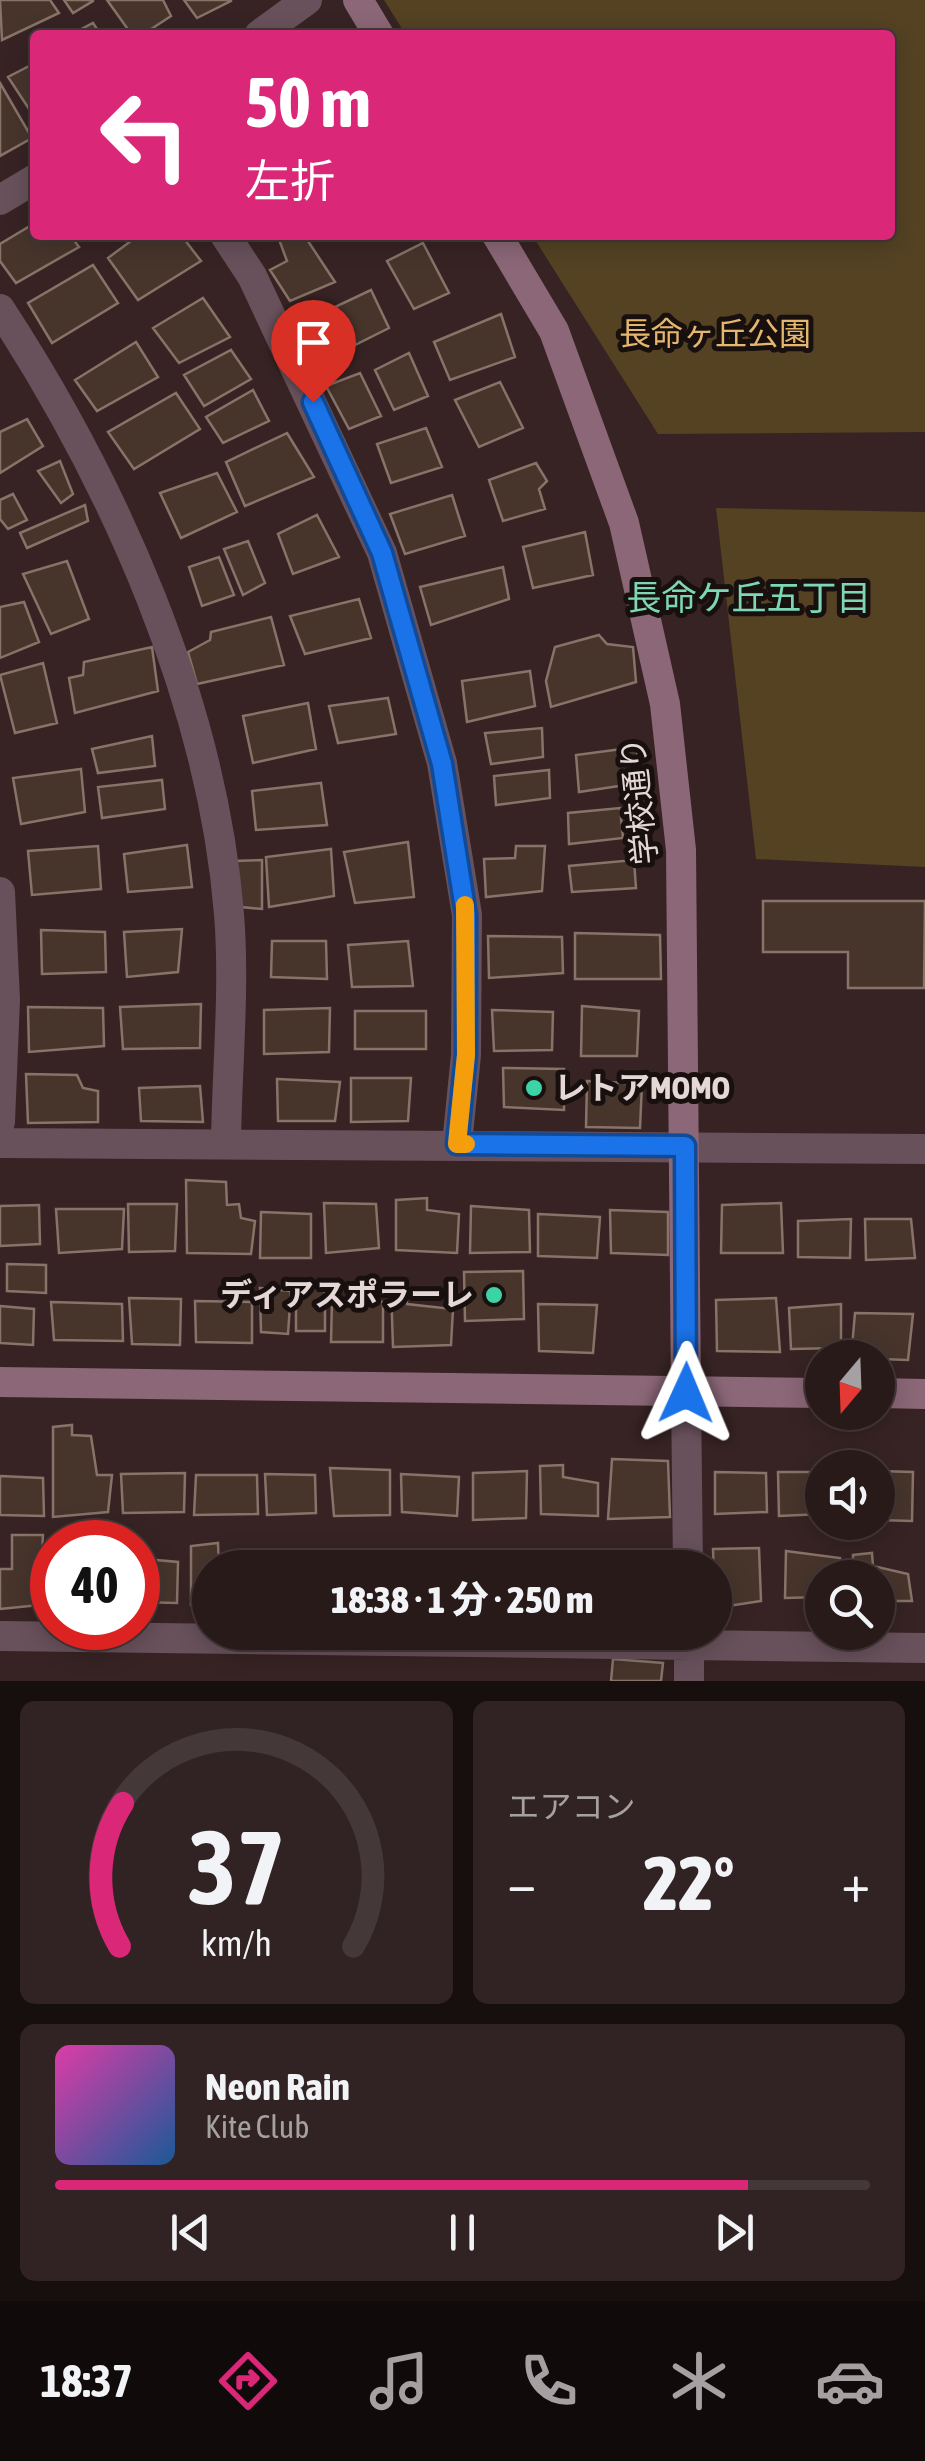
<!DOCTYPE html>
<html lang="ja">
<head>
<meta charset="utf-8">
<style>
	:root { --surface:#291a1a; --page:#312323; --text:#f1f3f6; --muted:#a5a1a2; --line:#453839; --accent:#db2777 }
	body { margin:0; font-family:"Asap Condensed","Noto Sans JP",sans-serif; background:var(--page); color:var(--text); height:100vh; display:flex; flex-direction:column; font-size:38px; white-space:nowrap }
	* { box-sizing:border-box; margin:0 }
	p { font-size:32px; color:var(--muted) }
	.icon { flex:none; width:55px; height:55px; fill:none; stroke:currentColor; stroke-width:2; stroke-linecap:round; stroke-linejoin:round }
	.map { position:relative; height:1681px; overflow:hidden }
	.details { display:flex; flex-direction:column; gap:20px; padding:20px; background:#170e0e; flex:1 }
	.details>* { flex:none }
	.banner { position:absolute; left:30px; top:30px; width:865px; height:210px; border-radius:10px; box-shadow:0 5px 25px #0003,0 0 0 2px var(--line); background:#db2777; color:#fff; overflow:hidden }
	.needle { width:65px; rotate:199deg }
	.buttons { position:absolute; left:805px; top:1340px; display:grid; gap:20px }
	.buttons a { display:grid; place-items:center; width:90px; height:90px; border-radius:50%; background:var(--surface); box-shadow:0 5px 25px #0003,0 0 0 2px var(--line); font-size:50px }
	.speed { position:absolute; left:30px; top:1520px; display:flex; gap:20px; font-size:50px; font-weight:700; text-align:center }
	.speed>* { display:grid; place-content:center; width:130px; height:130px; border-radius:50%; background:var(--surface); box-shadow:0 5px 25px #0003,0 0 0 2px var(--line); line-height:1 }
	.speed .limit { border:15px solid #d22; background:#fff; color:#111 }
	.pin { position:absolute; display:grid; place-items:center; width:85px; height:85px; color:#fff; margin:-102px -42px; border-radius:50% 50% 50% 0; rotate:-45deg; box-shadow:0 0 10px #0007 }
	.pin .icon { rotate:45deg }
	.me { position:absolute; width:110px; margin:-55px; rotate:1deg; stroke-linejoin:round; filter:drop-shadow(0 0 8px #0008) }
	.turn { display:flex; align-items:center; gap:35px; height:210px; padding:0 50px; font-size:45px }
	.turn .icon { width:130px; height:130px; stroke-width:2.5 }
	.turn b { display:block; font-size:70px; line-height:85px }
	.big { font-size:75px; font-weight:800; line-height:1.1 }
	.details .widget { flex:1; display:flex; flex-direction:column; justify-content:center; gap:15px; min-width:0; padding:0 35px; border-radius:15px; background:var(--page) }
	.details .dial { align-items:center; gap:0 }
	.dial svg { height:260px; overflow:visible; fill:none; stroke:var(--line); stroke-width:7; stroke-linecap:round; text-anchor:middle }
	.dial text { fill:var(--text); stroke:none }
	.song { display:flex; align-items:center; gap:30px }
	.cover { width:120px; height:120px; border-radius:15px; background:linear-gradient(135deg,hsl(320 70% 55%),hsl(210 70% 35%)) }
	.played { height:10px; border-radius:5px; background:linear-gradient(90deg,var(--accent) 85%,var(--line) 85%) }
	.keys { display:flex; justify-content:space-around; direction:ltr }
	.heat { display:flex; justify-content:space-between; align-items:center; font-size:55px; direction:ltr }
	.details .tiles { flex:1; display:grid; gap:20px; grid-template-columns:1fr 1fr }
	.widget:last-child { grid-column:span 2 }
	.trip { position:absolute; left:192px; top:1550px; width:540px; height:100px; border-radius:50px; background:var(--surface); box-shadow:0 5px 25px #0003,0 0 0 2px var(--line); font-weight:800; line-height:100px; text-align:center }
	.menu { display:flex; height:160px; justify-content:space-around; align-items:center; background:#100a0a; color:var(--muted) }
	.menu .icon { width:70px; height:70px }
	.menu .active { color:var(--accent) }
	.menu b { font-size:45px; color:var(--text) }
	.map>svg:first-child { display:block }
	.green { fill:#544223 }
	.building { fill:#47352c; stroke:#877368; stroke-width:2.5 }
	.lines { fill:none; stroke-linecap:round; stroke-linejoin:round }
	.street { stroke:#68515b; stroke-width:30 }
	.secondary { stroke:#8b6777; stroke-width:30 }
	.route-casing { stroke:#114b97; stroke-width:25 }
	.route { stroke:#1a73e8; stroke-width:18 }
	.slow { stroke:#f59e0b; stroke-width:18 }
	.poi-dot { fill:#3cd4a4; stroke:#180f0f; stroke-width:4 }
	.labels { text-anchor:middle; stroke-width:10; stroke-linejoin:round; paint-order:stroke }
	.park-label { font-size:32px; fill:#e4b76d; stroke:#180f0f }
	.street-label { font-size:32px; fill:#e5d7d6; stroke:#180f0f }
	.poi-label { font-size:32px; font-weight:bold; fill:#e5d7d6; stroke:#180f0f; text-anchor:start }
	.neighbourhood-label { font-size:35px; fill:#7ed7b4; stroke:#180f0f }
</style>
</head>
<body>
<div class="map">
<svg width="925" height="1681" viewBox="0 0 925 1681">
	<rect width="100%" height="100%" fill="#372323"/>
	<path class="green" d="M 384,0 L 925,0 L 925,432 L 658,434 L 532,235 L 890,235 L 890,35 L 406,35 Z
		M 716,508 L 925,512 L 925,867 L 756,859 Z"/>
	<path class="building" d="M 0,0 L 50,0 L 59,13 L 2,40 Z
		M 64,0 L 93,0 L 93,1 L 73,13 Z
		M 107,0 L 163,0 L 171,16 L 142,35 L 132,35 Z
		M 184,0 L 231,0 L 231,1 L 197,18 Z
		M 93,23 L 101,35 L 70,35 Z
		M 35,63 L 35,118 L 8,77 Z
		M 0,83 L 32,138 L 0,156 Z
		M 35,223 L 35,235 L 70,235 L 79,247 L 16,283 L 0,261 L 0,244 Z
		M 139,235 L 181,235 L 201,261 L 138,300 L 108,258 Z
		M 294,235 L 304,235 L 335,282 L 290,301 L 270,270 L 287,261 L 280,242 Z
		M 423,243 L 449,293 L 414,309 L 387,261 Z
		M 93,265 L 118,303 L 52,343 L 28,303 Z
		M 371,290 L 389,328 L 323,361 L 303,322 Z
		M 203,298 L 230,337 L 179,363 L 153,328 Z
		M 501,314 L 515,357 L 450,380 L 434,342 Z
		M 136,342 L 158,377 L 97,411 L 75,380 Z
		M 231,350 L 251,379 L 204,406 L 184,375 Z
		M 409,353 L 428,396 L 394,410 L 375,370 Z
		M 360,373 L 381,416 L 349,429 L 326,386 Z
		M 500,382 L 523,428 L 479,447 L 455,400 Z
		M 253,390 L 269,421 L 223,443 L 206,417 Z
		M 176,393 L 200,429 L 134,469 L 108,432 Z
		M 27,419 L 43,446 L 0,473 L 0,432 Z
		M 426,428 L 442,467 L 391,483 L 377,444 Z
		M 287,433 L 314,477 L 245,506 L 226,462 Z
		M 60,461 L 73,494 L 61,503 L 38,471 Z
		M 536,463 L 547,481 L 539,489 L 545,509 L 503,521 L 489,480 Z
		M 217,473 L 237,512 L 181,538 L 160,493 Z
		M 13,494 L 27,520 L 8,529 L 0,519 L 0,500 Z
		M 452,495 L 465,536 L 405,554 L 390,514 Z
		M 85,505 L 88,521 L 27,548 L 20,533 Z
		M 317,515 L 339,557 L 293,574 L 278,534 Z
		M 585,532 L 593,575 L 533,588 L 523,547 Z
		M 248,541 L 265,583 L 243,595 L 224,549 Z
		M 219,557 L 234,595 L 202,606 L 189,567 Z
		M 67,561 L 89,619 L 51,634 L 23,574 Z
		M 503,567 L 509,599 L 431,625 L 420,587 Z
		M 359,599 L 371,638 L 305,654 L 290,616 Z
		M 24,602 L 39,642 L 0,658 L 0,607 Z
		M 271,617 L 284,665 L 197,684 L 188,652 L 210,640 L 211,632 Z
		M 599,635 L 607,644 L 633,647 L 636,682 L 551,707 L 546,681 L 555,647 Z
		M 152,647 L 158,691 L 75,713 L 69,678 L 83,675 L 84,662 Z
		M 43,663 L 57,723 L 15,733 L 0,675 Z
		M 530,671 L 535,706 L 467,722 L 462,681 Z
		M 388,698 L 396,734 L 338,743 L 329,706 Z
		M 308,703 L 316,749 L 253,763 L 243,716 Z
		M 542,728 L 543,757 L 491,764 L 485,733 Z
		M 152,736 L 155,766 L 98,773 L 92,749 Z
		M 637,747 L 639,783 L 579,792 L 576,755 Z
		M 81,769 L 85,812 L 21,824 L 13,778 Z
		M 549,770 L 550,798 L 496,805 L 494,776 Z
		M 162,780 L 165,809 L 102,818 L 98,787 Z
		M 321,783 L 327,825 L 256,830 L 252,791 Z
		M 620,808 L 623,838 L 569,844 L 568,813 Z
		M 408,842 L 414,897 L 355,903 L 344,852 Z
		M 187,845 L 192,887 L 128,892 L 124,854 Z
		M 98,846 L 101,889 L 32,895 L 28,851 Z
		M 516,846 L 545,846 L 542,891 L 486,897 L 484,859 L 515,858 Z
		M 331,849 L 334,896 L 269,907 L 266,857 Z
		M 262,860 L 262,909 L 241,907 L 234,861 Z
		M 634,860 L 636,888 L 572,892 L 569,866 Z
		M 763,901 L 925,901 L 924,988 L 848,988 L 848,952 L 763,952 Z
		M 182,929 L 178,972 L 127,977 L 124,932 Z
		M 41,930 L 105,932 L 106,972 L 42,974 Z
		M 575,933 L 660,935 L 661,979 L 575,979 Z
		M 488,936 L 562,937 L 563,973 L 489,978 Z
		M 272,941 L 326,941 L 327,979 L 271,977 Z
		M 408,941 L 413,986 L 352,987 L 348,945 Z
		M 201,1004 L 200,1048 L 123,1049 L 120,1007 Z
		M 582,1006 L 639,1011 L 637,1056 L 581,1056 Z
		M 28,1007 L 103,1008 L 104,1046 L 29,1052 Z
		M 330,1008 L 329,1052 L 264,1054 L 264,1010 Z
		M 492,1010 L 553,1012 L 552,1050 L 494,1051 Z
		M 355,1011 L 426,1011 L 426,1049 L 355,1049 Z
		M 503,1068 L 564,1069 L 564,1110 L 504,1107 Z
		M 26,1074 L 77,1075 L 83,1088 L 98,1091 L 98,1122 L 28,1123 Z
		M 351,1078 L 411,1078 L 408,1121 L 351,1122 Z
		M 277,1079 L 340,1082 L 335,1121 L 278,1121 Z
		M 587,1081 L 642,1084 L 640,1128 L 586,1127 Z
		M 200,1086 L 203,1122 L 141,1121 L 139,1088 Z
		M 186,1180 L 226,1182 L 227,1205 L 239,1204 L 241,1218 L 255,1221 L 251,1254 L 187,1253 Z
		M 427,1198 L 427,1210 L 459,1214 L 457,1253 L 396,1250 L 396,1200 Z
		M 324,1203 L 376,1204 L 379,1248 L 326,1253 Z
		M 781,1203 L 783,1253 L 721,1253 L 722,1205 Z
		M 128,1204 L 177,1204 L 175,1251 L 129,1252 Z
		M 39,1205 L 40,1244 L 0,1246 L 0,1206 Z
		M 471,1206 L 529,1210 L 530,1252 L 470,1253 Z
		M 56,1209 L 124,1209 L 122,1249 L 59,1253 Z
		M 610,1210 L 668,1212 L 668,1255 L 611,1253 Z
		M 261,1212 L 311,1214 L 311,1258 L 260,1258 Z
		M 538,1214 L 600,1217 L 597,1258 L 538,1256 Z
		M 851,1219 L 850,1258 L 798,1257 L 798,1221 Z
		M 865,1219 L 911,1219 L 915,1258 L 866,1260 Z
		M 7,1264 L 46,1265 L 46,1293 L 7,1291 Z
		M 523,1271 L 524,1319 L 465,1321 L 464,1272 Z
		M 406,1285 L 407,1304 L 453,1309 L 451,1345 L 393,1347 L 391,1288 Z
		M 260,1288 L 291,1291 L 288,1334 L 261,1332 Z
		M 296,1289 L 325,1289 L 325,1331 L 296,1331 Z
		M 129,1298 L 181,1299 L 180,1345 L 132,1344 Z
		M 776,1298 L 780,1352 L 717,1351 L 716,1300 Z
		M 332,1299 L 383,1302 L 383,1342 L 331,1342 Z
		M 195,1301 L 252,1302 L 252,1343 L 196,1342 Z
		M 51,1302 L 122,1304 L 123,1341 L 54,1340 Z
		M 538,1304 L 597,1305 L 593,1353 L 539,1351 Z
		M 841,1304 L 841,1348 L 791,1349 L 789,1308 Z
		M 0,1306 L 34,1309 L 33,1345 L 0,1343 Z
		M 855,1313 L 913,1314 L 908,1360 L 851,1358 Z
		M 72,1425 L 72,1435 L 91,1436 L 97,1475 L 112,1475 L 108,1512 L 53,1517 L 53,1427 Z
		M 612,1459 L 668,1461 L 670,1517 L 608,1519 Z
		M 563,1465 L 563,1477 L 598,1483 L 598,1516 L 541,1514 L 540,1466 Z
		M 330,1468 L 390,1470 L 390,1515 L 334,1516 Z
		M 527,1471 L 526,1518 L 473,1520 L 473,1473 Z
		M 878,1471 L 913,1472 L 912,1521 L 878,1520 Z
		M 715,1472 L 766,1473 L 767,1512 L 715,1514 Z
		M 778,1472 L 822,1472 L 822,1514 L 779,1516 Z
		M 185,1473 L 184,1512 L 123,1513 L 121,1474 Z
		M 265,1474 L 315,1475 L 316,1513 L 267,1515 Z
		M 401,1474 L 459,1477 L 457,1516 L 402,1512 Z
		M 196,1475 L 257,1475 L 258,1514 L 194,1515 Z
		M 0,1476 L 43,1478 L 44,1516 L 0,1515 Z
		M 12,1535 L 43,1535 L 39,1605 L 0,1609 L 0,1569 L 12,1569 Z
		M 218,1543 L 219,1568 L 210,1568 L 210,1605 L 191,1605 L 191,1546 Z
		M 142,1547 L 145,1559 L 178,1562 L 177,1603 L 138,1602 L 138,1549 Z
		M 759,1548 L 761,1601 L 715,1608 L 713,1549 Z
		M 400,1551 L 447,1554 L 447,1568 L 400,1568 Z
		M 786,1551 L 840,1558 L 840,1578 L 822,1578 L 822,1597 L 785,1598 Z
		M 872,1553 L 873,1566 L 908,1574 L 912,1601 L 883,1601 L 882,1617 L 878,1617 L 878,1578 L 853,1578 L 853,1555 Z
		M 331,1559 L 385,1559 L 385,1568 L 331,1568 Z
		M 613,1659 L 663,1663 L 661,1681 L 611,1681 Z"/>
	<g class="lines">
		<path class="street" d="M 259,35 L 307,0
			M 0,200 L 35,179
			M 225,235 L 252,276 L 382,553 L 442,763 L 467,915 L 466,1055 L 457,1144
			M 0,309 C 115,485 212,703 229,914 C 235,988 227,1067 226,1142
			M 0,892 L 5,1000 L 0,1122
			M 0,1143 L 925,1149
			M 686,1393 L 688,1568
			M 0,1636 L 925,1648
			M 689,1681 L 689,1632"/>
		<path class="secondary" d="M 358,0 L 379,35
			M 497,235 L 554,331 L 624,523 L 665,704 L 681,850 L 686,1393
			M 0,1382 L 822,1393
			M 878,1393 L 925,1394"/>
	</g>
	<g class="lines">
		<g class="route-casing">
			<path id="route" d="M 313,402 L 382,553 L 442,764 L 466,915 L 466,1055 L 457,1144 L 685,1146 L 686,1393"/>
		</g>
		<use href="#route" class="route"/>
		<path class="slow" d="M 465,905 L 466,1055 L 457,1144 L 466,1144"/>
	</g>
	<g class="poi-dot">
		<circle cx="534" cy="1088" r="10"/>
		<circle cx="494" cy="1295" r="10"/>
	</g>
	<g class="labels">
		<g class="park-label">
			<text x="715" y="345">長命ヶ丘公園</text>
		</g>
		<g class="street-label">
			<text transform="translate(639 801) rotate(-96)" y="11">学校通り</text>
		</g>
		<g class="poi-label">
			<text x="554" y="1099">レトアMOMO</text>
			<text x="474" y="1306" text-anchor="end">ディアスポラーレ</text>
		</g>
		<g class="neighbourhood-label">
			<text x="749" y="610">長命ケ丘五丁目</text>
		</g>
	</g>
</svg>
<div class="buttons">
<a><svg class="needle" viewBox="-14 -14 28 28"><path d="M0-13l5 13h-10z" fill="#e53935"/><path d="M0 13l5-13h-10z" fill="#a5a1a2"/></svg></a>
<a><svg class="icon" aria-label="sound" viewBox="0 0 24 24"><path d="M4 9h4l5-4v14l-5-4H4zM17 9q2 3 0 6"/></svg></a>
<a><svg class="icon" aria-label="search" viewBox="0 0 24 24"><circle cx="10" cy="10" r="6"/><path d="M15 15l6 6"/></svg></a>
</div>
<div class="speed"><div class="limit">40</div></div>
<div class="pin" style="left:313px;top:402px;background:#d93025"><svg class="icon" aria-label="arrive" viewBox="0 0 24 24"><path d="M6 21V4h12l-3 4 3 4H6"/></svg></div>
<svg class="me" style="left:686px;top:1393px" viewBox="-20 -20 40 40"><path d="M0-17L14 15 0 8-14 15z" fill="#1a73e8" stroke="#fff" stroke-width="4"/></svg>
<div class="trip">18:38 · 1 分 · 250 m</div>
<div class="banner">
<div class="turn"><svg class="icon" aria-label="left" viewBox="0 0 24 24"><path d="M17 20v-9H6M10 6l-5 5 5 5"/></svg><div><b>50 m</b>左折</div></div>
</div>
</div>
<section class="details">
<div class="tiles">
<div class="widget dial"><svg viewBox="0 0 100 80">
<path d="M14 69A42 42 0 1 1 86 69"/>
<path d="M14 69A42 42 0 0 1 15 25" stroke="#db2777"/>
<text x="50" y="56" font-size="32" font-weight="700">37</text>
<text x="50" y="72" font-size="11">km/h</text>
</svg></div>
<div class="widget"><p>エアコン</p>
<div class="heat"><a>−</a><b class="big">22°</b><a>+</a></div>
</div>
<div class="widget">
<div class="song"><i class="cover"></i><div><b>Neon Rain</b><p>Kite Club</p></div></div>
<div class="played"></div>
<div class="keys"><svg class="icon" aria-label="previous" viewBox="0 0 24 24"><path d="M18 5L8 12l10 7zM5 5v14"/></svg><svg class="icon" aria-label="pause" viewBox="0 0 24 24"><path d="M8 5v14M16 5v14"/></svg><svg class="icon" aria-label="next" viewBox="0 0 24 24"><path d="M6 5l10 7-10 7zM19 5v14"/></svg></div>
</div>
</div>
</section>
<nav class="menu">
<b>18:37</b>
<svg class="icon active" aria-label="directions" viewBox="0 0 24 24"><path d="M12 3l9 9-9 9-9-9zM9 14v-3h6M13 9l2 2-2 2"/></svg>
<svg class="icon" aria-label="music" viewBox="0 0 24 24"><path d="M9 18V5l10-2v13"/><circle cx="6" cy="18" r="3"/><circle cx="16" cy="16" r="3"/></svg>
<svg class="icon" aria-label="phone" viewBox="0 0 24 24"><path d="M5 4h4l2 5-3 2q2 4 5 5l2-3 5 2v4C11 20 4 13 5 4z"/></svg>
<svg class="icon" aria-label="climate" viewBox="0 0 24 24"><path d="M12 3v18M4 7l16 10M4 17L20 7"/></svg>
<svg class="icon" aria-label="car" viewBox="0 0 24 24"><path d="M5 17H2v-5l4-1 3-4h7l3 4 3 1v5h-3M9 17h6M6 11h13"/><circle cx="7" cy="17" r="2"/><circle cx="17" cy="17" r="2"/></svg>
</nav>
</body>
</html>
